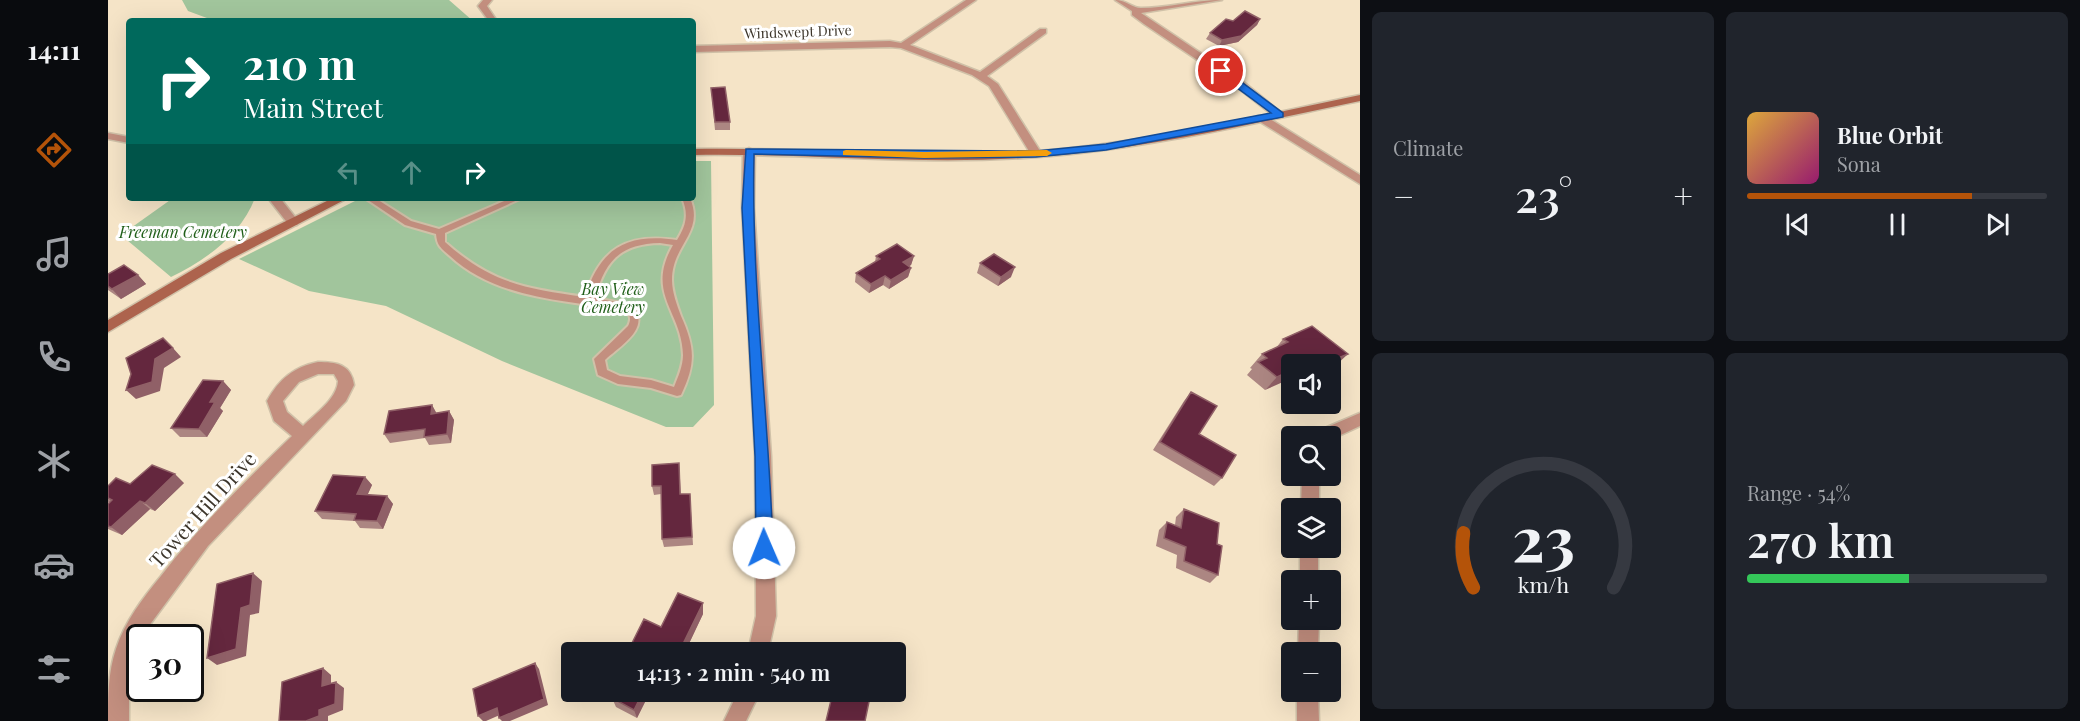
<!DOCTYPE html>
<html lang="en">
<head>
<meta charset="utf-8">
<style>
	:root { --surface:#171b24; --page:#20242c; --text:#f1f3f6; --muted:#9ea1a6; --line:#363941; --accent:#b45309 }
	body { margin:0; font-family:"Playfair Display",serif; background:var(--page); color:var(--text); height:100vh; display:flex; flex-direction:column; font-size:22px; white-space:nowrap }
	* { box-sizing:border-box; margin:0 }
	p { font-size:20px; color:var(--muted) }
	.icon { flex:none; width:33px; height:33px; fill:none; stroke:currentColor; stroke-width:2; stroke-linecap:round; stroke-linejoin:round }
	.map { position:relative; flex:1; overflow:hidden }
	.details { display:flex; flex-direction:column; gap:12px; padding:12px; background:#0d0f14; width:720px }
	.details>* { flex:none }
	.banner { position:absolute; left:18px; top:18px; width:570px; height:183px; border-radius:6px; box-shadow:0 6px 24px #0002; background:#00695c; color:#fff; overflow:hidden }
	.controls { position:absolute; left:1173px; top:354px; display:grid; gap:12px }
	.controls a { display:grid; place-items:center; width:60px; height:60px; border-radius:6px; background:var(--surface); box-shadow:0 6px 24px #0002; font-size:30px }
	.speed { position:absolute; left:18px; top:624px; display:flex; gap:12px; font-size:30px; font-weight:700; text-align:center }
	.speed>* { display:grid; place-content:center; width:78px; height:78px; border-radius:50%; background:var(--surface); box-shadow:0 6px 24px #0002; line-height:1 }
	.speed .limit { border:3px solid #111; border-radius:9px; background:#fff; color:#111 }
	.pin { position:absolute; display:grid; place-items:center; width:51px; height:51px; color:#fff; margin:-26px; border:3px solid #fff; border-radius:50%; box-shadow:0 2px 6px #0007 }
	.me { position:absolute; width:66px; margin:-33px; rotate:359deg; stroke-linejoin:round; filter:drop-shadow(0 0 4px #0008) }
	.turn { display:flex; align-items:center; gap:21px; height:126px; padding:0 18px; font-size:27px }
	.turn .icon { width:78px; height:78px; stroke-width:2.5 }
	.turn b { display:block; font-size:42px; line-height:51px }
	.lanes { display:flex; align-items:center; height:57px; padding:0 18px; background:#0003; justify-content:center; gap:30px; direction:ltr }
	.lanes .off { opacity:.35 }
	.big { font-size:45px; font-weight:600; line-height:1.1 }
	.details .card { flex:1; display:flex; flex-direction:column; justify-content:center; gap:9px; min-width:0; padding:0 21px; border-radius:9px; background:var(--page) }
	.details .dial { align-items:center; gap:0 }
	.dial svg { height:156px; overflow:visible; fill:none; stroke:var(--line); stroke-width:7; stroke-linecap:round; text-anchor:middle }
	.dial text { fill:var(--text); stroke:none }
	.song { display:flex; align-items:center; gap:18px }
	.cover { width:72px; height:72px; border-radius:9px; background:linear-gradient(135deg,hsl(40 70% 55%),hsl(320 70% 35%)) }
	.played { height:6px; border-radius:3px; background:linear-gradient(90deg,var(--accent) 75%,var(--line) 75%) }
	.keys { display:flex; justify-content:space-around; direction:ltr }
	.heat { display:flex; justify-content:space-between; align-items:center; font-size:33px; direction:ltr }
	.charge { height:9px; border-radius:4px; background:linear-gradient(90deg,#34c759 54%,var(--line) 0) }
	.details .tiles { flex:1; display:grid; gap:12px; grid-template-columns:repeat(2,1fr) }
	.trip { position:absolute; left:453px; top:642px; width:345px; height:60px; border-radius:6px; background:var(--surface); box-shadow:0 6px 24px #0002; font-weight:600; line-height:60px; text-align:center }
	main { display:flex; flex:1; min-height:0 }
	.tabs { display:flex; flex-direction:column; width:108px; justify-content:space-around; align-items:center; background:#090b0e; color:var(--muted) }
	.tabs .icon { width:42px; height:42px }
	.tabs .active { color:var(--accent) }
	.tabs b { font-size:27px; color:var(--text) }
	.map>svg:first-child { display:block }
	.green { fill:#a1c59c }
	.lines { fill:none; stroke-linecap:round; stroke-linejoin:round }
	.service-casing { stroke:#d0c1a8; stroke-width:4 }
	.minor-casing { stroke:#d0c1a8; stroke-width:3 }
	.secondary-casing { stroke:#d0c1a8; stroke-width:3 }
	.service { fill:#c38f7f; fill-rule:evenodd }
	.minor { fill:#c38f7f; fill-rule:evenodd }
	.secondary { fill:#ad634d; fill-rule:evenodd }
	.wall { fill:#ac8682 }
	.shaded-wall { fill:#906067 }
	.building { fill:#64273e; stroke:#906067; stroke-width:1.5 }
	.route { fill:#1a73e8; stroke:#114b97; stroke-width:1.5 }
	.slow { fill:#f59e0b }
	.labels { text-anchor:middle; stroke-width:6; stroke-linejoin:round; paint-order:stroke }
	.far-street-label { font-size:14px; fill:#3c352a; stroke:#fff }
	.park-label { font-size:16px; font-style:italic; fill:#205f19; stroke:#fff }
	.near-street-label { font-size:20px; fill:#3c352a; stroke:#fff }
</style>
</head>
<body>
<main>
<nav class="tabs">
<b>14:11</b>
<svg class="icon active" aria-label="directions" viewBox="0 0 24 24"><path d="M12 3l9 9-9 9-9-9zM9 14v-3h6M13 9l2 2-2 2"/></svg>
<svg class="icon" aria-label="music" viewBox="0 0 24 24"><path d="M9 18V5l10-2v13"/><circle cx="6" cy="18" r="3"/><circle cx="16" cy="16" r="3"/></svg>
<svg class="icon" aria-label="phone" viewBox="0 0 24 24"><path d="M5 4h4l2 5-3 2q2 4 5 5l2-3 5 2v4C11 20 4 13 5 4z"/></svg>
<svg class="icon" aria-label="climate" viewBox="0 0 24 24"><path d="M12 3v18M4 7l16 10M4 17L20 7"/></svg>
<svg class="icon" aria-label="car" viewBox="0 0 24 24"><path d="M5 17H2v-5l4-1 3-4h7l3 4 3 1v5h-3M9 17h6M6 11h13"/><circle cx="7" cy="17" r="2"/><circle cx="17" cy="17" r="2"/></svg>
<svg class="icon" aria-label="filters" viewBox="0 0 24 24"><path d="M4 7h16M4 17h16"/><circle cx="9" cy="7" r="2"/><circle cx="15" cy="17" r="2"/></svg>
</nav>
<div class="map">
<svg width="1252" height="721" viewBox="0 0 1252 721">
	<rect width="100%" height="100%" fill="#f5e4c7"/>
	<path class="green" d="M 74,0 L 341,0 L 365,21 L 107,21 L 80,11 Z
		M 585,161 L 603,161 L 606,405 L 585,427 L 558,427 L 394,361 L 278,306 L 201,291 L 131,259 L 253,198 L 585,198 Z
		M 65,198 L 147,198 C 133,235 98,260 63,277 L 13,235 Z"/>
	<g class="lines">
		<g class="service-casing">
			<path id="service" d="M 257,198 L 267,198 L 303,221 L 331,229 L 403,198 L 414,198 L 337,233 L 337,242 C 384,284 417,288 477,297 C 492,248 519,233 569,240 C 578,225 581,215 574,198 L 582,198 C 597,233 564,244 564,280 C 564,292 569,305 573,316 C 587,347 588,364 573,395 L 569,396 L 543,388 L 510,384 L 490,375 L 486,359 L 520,326 C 523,320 523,316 518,310 C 459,301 388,299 342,256 C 333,248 329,246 328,234 L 297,225 ZM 552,243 L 565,245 C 537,294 574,311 575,355 C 575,366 570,377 566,387 L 543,380 L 512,376 L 499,370 L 497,360 C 513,345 544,328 524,305 L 487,298 C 497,261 512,244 552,243 Z"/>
		</g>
		<g class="minor-casing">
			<path id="minor" d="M 375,0 L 384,0 L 379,6 L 389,21 L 381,21 L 370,6 Z
				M 858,0 L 868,0 L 802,45 L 872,72 L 932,29 L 938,29 L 938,33 L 879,76 L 890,84 L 934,154 L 932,156 L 924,156 L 881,86 L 864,75 L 793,48 L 782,47 L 585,52 L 585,46 L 782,41 L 793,43 Z
				M 1007,0 C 1018,0 1024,8 1033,8 C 1060,8 1087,0 1114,0 L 1033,13 L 1133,80 L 1176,115 L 1167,117 L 1125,84 L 1036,24 L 1024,15 L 1024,11 Z
				M 1149,116 L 1157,116 L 1252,175 L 1252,184 L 1149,120 Z
				M 0,133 L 21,137 L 21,143 L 0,139 Z
				M 641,148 L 647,151 L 646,208 L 663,456 L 668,616 L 660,652 L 640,652 L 648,616 L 647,456 L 634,208 L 635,151 Z
				M 160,198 L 172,198 L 191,222 L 189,225 L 181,225 Z
				M 210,362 C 228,362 243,364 246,385 L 238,401 L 100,546 L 32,638 L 21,680 L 21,721 L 0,721 C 0,696 0,673 8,649 C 17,621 35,598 53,576 C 92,525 138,481 184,436 L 166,421 L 159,401 C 171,379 186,367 210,362 ZM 210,374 L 226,374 L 230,381 C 229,399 207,414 195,426 L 179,412 L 175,401 L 191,382 Z
				M 1252,413 L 1252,426 L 1222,440 L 1222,436 L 1208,436 L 1210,431 Z
				M 1194,476 L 1211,476 L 1211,508 L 1193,508 Z
				M 1192,548 L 1210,548 L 1210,580 L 1192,580 Z
				M 1191,620 L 1211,620 L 1210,652 L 1190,652 Z
				M 630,692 L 652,692 L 638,721 L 616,721 Z
				M 1189,692 L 1210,692 L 1211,721 L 1189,721 Z"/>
		</g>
		<g class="secondary-casing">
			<path id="secondary" d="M 1252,95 L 1252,101 C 1146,123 1039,149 930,157 C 815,166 700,153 585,155 L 585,149 C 700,147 815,159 930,151 C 1039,143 1146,117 1252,95 Z
				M 225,198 L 240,198 L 123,259 L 0,332 L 0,320 L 113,253 Z"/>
		</g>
		<use href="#service" class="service"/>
		<use href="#minor" class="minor"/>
		<use href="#secondary" class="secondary"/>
	</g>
	<path class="wall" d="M 1152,19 L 1149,25 L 1130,42 L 1111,46 L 1098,39 L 1102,33 L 1125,21 Z
		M 603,88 L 622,122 L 622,130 L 607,130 Z
		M 768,256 L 806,256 L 803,265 L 801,266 L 803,268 L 800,277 L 781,289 L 775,285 L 761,293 L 747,282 L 748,273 L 767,262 Z
		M 872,263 L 903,277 L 890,286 L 869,273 Z
		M 0,274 L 30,275 L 38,284 L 13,299 L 0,290 Z
		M 1204,326 L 1226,367 L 1222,369 L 1222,364 L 1184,364 L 1157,390 L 1139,375 L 1144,369 L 1142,368 L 1154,354 L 1168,348 L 1175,339 Z
		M 115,381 L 123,390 L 112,408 L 115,411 L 99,437 L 72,437 L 63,428 Z
		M 1083,392 L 1091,434 L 1114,478 L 1106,486 L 1045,450 L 1076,401 Z
		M 324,405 L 328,413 L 341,411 L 346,420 L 343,443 L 321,445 L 317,438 L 282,443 L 276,434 Z
		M 571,463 L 573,494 L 582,494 L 585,545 L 556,547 L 554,539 L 553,494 L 546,495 L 544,486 Z
		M 257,477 L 264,485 L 259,495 L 279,496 L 285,504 L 275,529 L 252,528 L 247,521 L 214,519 L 207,511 Z
		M 76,483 L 47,511 L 42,509 L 14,535 L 0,529 L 0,504 L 1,503 L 0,502 L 0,486 Z
		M 1076,509 L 1109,544 L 1110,575 L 1102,583 L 1068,568 L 1069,555 L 1048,546 L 1051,530 L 1059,522 L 1067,525 L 1068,517 Z
		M 595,603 L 595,614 L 577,652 L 527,652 L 524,643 Z
		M 508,692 L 542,692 L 529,718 L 508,707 L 504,698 Z
		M 545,692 L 566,692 L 562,700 Z"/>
	<path class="shaded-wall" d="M 1152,19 L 1149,25 L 1130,42 L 1111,46 L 1114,40 Z
		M 806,256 L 803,265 L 793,271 L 795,262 Z
		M 907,267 L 903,277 L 890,286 L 893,277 Z
		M 803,268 L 800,277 L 781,289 L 783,280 Z
		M 30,275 L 38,284 L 13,299 L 4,289 Z
		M 777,276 L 775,285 L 761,293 L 763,284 Z
		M 65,348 L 73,357 L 56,368 L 52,391 L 28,399 L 18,390 L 47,359 Z
		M 1240,354 L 1226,367 L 1222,369 L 1222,364 L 1220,364 L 1223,361 Z
		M 1219,358 L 1213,364 L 1206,364 Z
		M 1184,370 L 1184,378 L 1157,390 L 1169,377 Z
		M 115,381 L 123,390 L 112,408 L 115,411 L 99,437 L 91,429 L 102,402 Z
		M 324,405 L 329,414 L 323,414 Z
		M 341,411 L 346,420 L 343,443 L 339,434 Z
		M 67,474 L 76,483 L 47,511 L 37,503 Z
		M 257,477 L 264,485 L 256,503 L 249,494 Z
		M 279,496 L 285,504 L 275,529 L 269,521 Z
		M 32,501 L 42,509 L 14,535 L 3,527 Z
		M 145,573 L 154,581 L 151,613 L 142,615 L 138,656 L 109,665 L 99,658 L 133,608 Z
		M 595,603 L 595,614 L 577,652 L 571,652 Z
		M 427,663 L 431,669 L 440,705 L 402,721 L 394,721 L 391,718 Z
		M 215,668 L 223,675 L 223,692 L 214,686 Z
		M 228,682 L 236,688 L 235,710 L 220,716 L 220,721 L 198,721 L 211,710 Z
		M 535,692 L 542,692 L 529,718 L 526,710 Z
		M 560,692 L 566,692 L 562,700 Z
		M 389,708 L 394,714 L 378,721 L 375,721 L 370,716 Z"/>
	<path class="building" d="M 1137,11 L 1152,19 L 1133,36 L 1114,40 L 1102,33 L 1118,19 L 1125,21 Z
		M 617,87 L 622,122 L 607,122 L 603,88 Z
		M 789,244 L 806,256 L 795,262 L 803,268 L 783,280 L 777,276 L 763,284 L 748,273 L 772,259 L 768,256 Z
		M 886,254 L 907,267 L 893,277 L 872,263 Z
		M 16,265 L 30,275 L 4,289 L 0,286 L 0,274 Z
		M 1204,326 L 1240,354 L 1223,361 L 1219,358 L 1206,364 L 1202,361 L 1195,364 L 1184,364 L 1184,370 L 1169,377 L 1150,362 L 1159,358 L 1154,354 L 1180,342 L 1175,339 Z
		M 55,338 L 65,348 L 47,359 L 44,382 L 18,390 L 23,374 L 18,358 Z
		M 95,380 L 115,381 L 102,402 L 107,402 L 91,429 L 63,428 Z
		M 1083,392 L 1109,406 L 1091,434 L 1128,455 L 1114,478 L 1052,442 Z
		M 324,405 L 323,414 L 341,411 L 339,434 L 316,437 L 317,429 L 276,434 L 281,411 Z
		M 571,463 L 572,494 L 582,494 L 584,537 L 554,539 L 553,486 L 544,486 L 544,465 Z
		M 44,465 L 67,474 L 37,503 L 32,501 L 3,527 L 0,526 L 0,504 L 4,500 L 0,498 L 0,486 L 8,478 L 22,484 Z
		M 225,475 L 257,477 L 249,494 L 279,496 L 269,521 L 246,520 L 248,514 L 207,511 Z
		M 1076,509 L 1111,523 L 1109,544 L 1114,546 L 1110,575 L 1076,561 L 1078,547 L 1056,538 L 1059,522 L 1073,528 Z
		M 145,573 L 142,605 L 133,608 L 128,649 L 99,658 L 109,584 Z
		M 570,593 L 595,603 L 571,652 L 529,652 L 532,646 L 524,643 L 536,619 L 553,627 Z
		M 427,663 L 436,699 L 391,718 L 389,708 L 370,716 L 365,689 Z
		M 215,668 L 214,686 L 228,682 L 227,704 L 211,710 L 211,716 L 198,721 L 171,721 L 174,682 Z
		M 508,692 L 535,692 L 526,710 L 504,698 Z
		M 725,692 L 763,692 L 757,721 L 718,721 Z"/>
	<path class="route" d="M 1109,69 L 1116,69 L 1175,113 L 1175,117 L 998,150 L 928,157 L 816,158 L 646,154 C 643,285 661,417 665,548 L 662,553 L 656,555 L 650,553 L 648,548 L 647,456 L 634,208 L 638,149 L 928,151 L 998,144 L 1163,113 L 1109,73 Z"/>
	<path class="slow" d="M 738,150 L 816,152 L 939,150 L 944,153 L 939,156 L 816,158 L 735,155 L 735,151 Z"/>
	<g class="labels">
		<g class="far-street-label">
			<text transform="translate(690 32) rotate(-2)" y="5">Windswept Drive</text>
		</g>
		<g class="park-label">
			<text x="75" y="238">Freeman Cemetery</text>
			<text x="505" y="295">Bay View<tspan x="505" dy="18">Cemetery</tspan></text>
		</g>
		<g class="near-street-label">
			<text transform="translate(95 510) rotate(-48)" y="7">Tower Hill Drive</text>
		</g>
	</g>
</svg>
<div class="controls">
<a><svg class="icon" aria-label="sound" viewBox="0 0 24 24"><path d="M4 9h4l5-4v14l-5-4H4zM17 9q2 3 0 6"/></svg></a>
<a><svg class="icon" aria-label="search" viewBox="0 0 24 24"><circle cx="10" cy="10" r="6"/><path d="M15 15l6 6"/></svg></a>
<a><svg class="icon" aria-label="layers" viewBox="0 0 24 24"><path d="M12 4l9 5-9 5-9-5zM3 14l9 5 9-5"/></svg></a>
<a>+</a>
<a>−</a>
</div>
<div class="speed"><div class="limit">30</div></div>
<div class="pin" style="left:1113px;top:71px;background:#d93025"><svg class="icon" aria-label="arrive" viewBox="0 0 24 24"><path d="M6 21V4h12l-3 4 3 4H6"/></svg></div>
<svg class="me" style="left:656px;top:548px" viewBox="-20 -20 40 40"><circle r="19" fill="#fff"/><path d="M0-13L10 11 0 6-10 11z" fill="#1a73e8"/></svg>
<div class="trip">14:13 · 2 min · 540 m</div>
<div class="banner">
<div class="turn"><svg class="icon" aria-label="right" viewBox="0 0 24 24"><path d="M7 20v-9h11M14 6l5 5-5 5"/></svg><div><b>210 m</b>Main Street</div></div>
<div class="lanes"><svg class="icon off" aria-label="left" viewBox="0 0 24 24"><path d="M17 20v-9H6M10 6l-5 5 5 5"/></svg><svg class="icon off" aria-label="ahead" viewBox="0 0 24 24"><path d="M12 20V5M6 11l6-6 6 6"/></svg><svg class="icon" aria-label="right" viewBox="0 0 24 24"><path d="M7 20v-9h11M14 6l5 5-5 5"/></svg></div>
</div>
</div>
<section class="details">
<div class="tiles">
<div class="card"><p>Climate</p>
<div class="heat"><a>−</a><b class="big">23°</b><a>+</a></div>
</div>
<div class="card">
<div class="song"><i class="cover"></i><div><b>Blue Orbit</b><p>Sona</p></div></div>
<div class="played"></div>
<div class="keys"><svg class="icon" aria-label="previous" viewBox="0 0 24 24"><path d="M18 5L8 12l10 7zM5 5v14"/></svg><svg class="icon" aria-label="pause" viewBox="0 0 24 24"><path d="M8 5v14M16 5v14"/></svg><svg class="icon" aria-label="next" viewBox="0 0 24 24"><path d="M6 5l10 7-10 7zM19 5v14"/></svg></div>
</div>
<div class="card dial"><svg viewBox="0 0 100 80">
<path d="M14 69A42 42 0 1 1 86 69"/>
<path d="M14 69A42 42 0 0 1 9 41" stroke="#b45309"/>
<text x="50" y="56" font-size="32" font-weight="700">23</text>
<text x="50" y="72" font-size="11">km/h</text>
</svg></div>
<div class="card"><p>Range · 54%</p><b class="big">270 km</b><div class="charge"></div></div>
</div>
</section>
</main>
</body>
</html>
